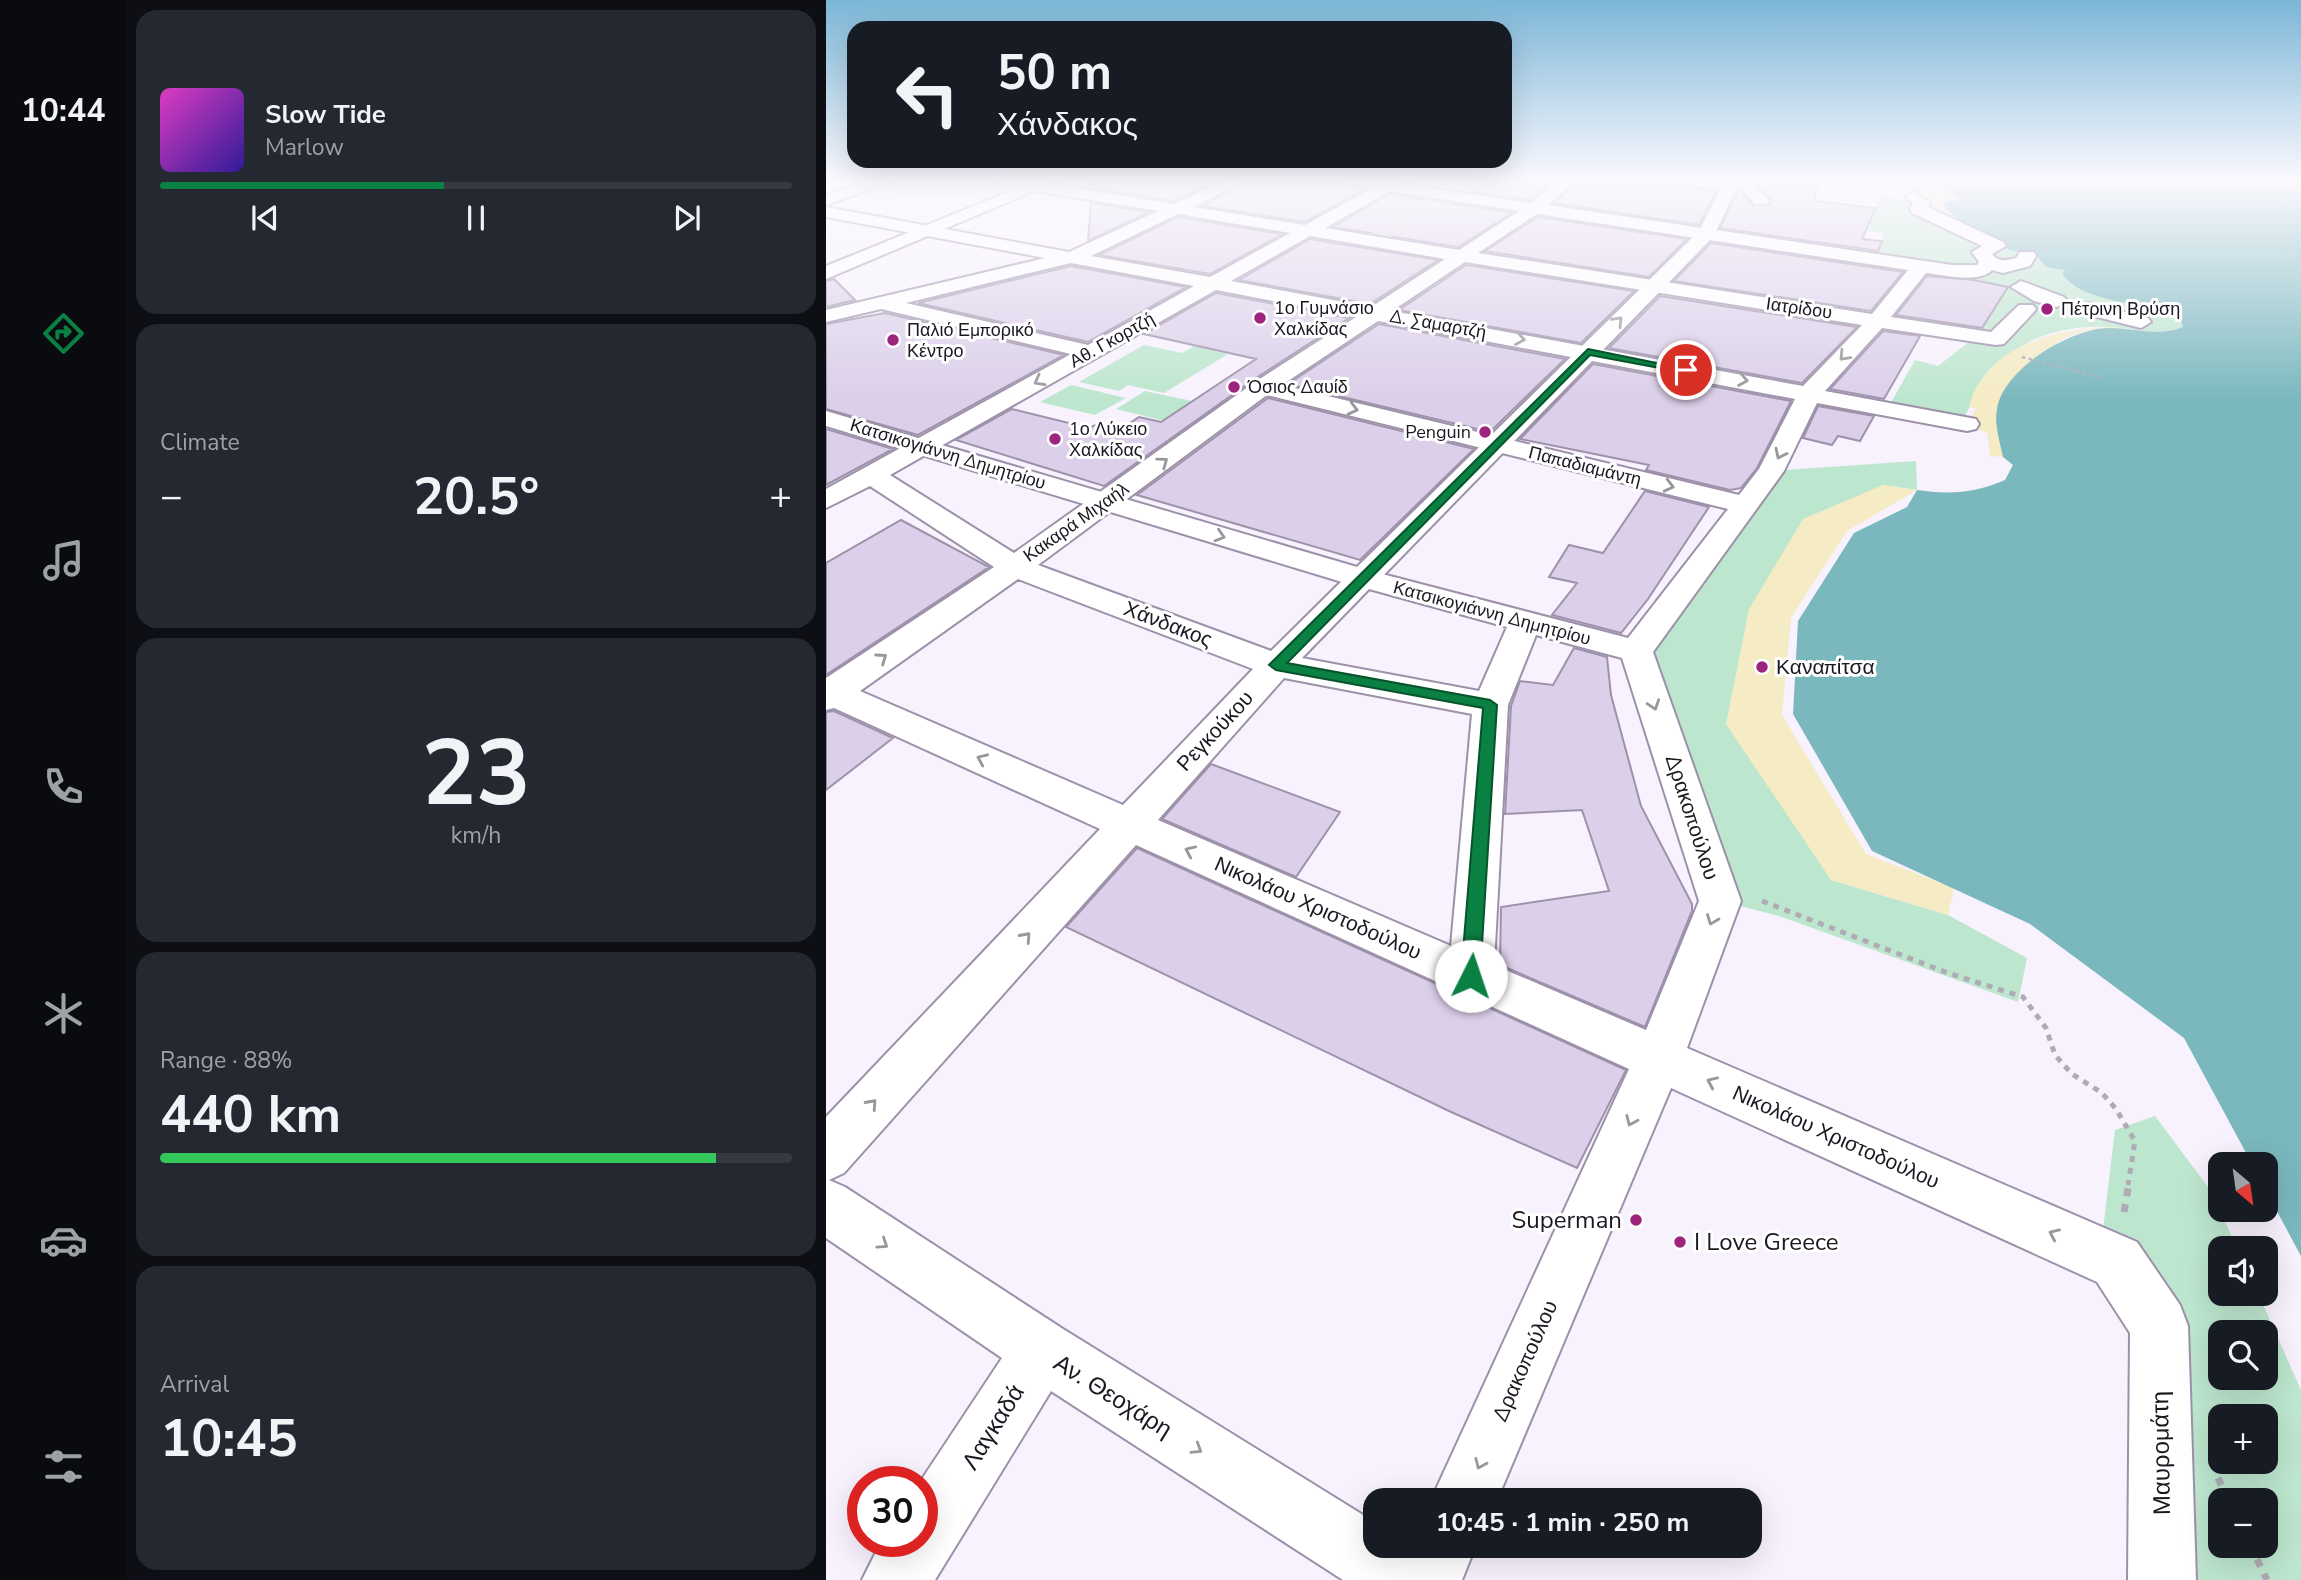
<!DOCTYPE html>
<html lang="en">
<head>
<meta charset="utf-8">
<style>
	:root { --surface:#171b24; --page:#242831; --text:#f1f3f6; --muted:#9ea1a6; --line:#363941; --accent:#0b8043 }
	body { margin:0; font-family:"Nunito Sans",sans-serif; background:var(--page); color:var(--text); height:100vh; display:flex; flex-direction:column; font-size:26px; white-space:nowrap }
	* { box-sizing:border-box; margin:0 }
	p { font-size:23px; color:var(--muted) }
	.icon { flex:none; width:38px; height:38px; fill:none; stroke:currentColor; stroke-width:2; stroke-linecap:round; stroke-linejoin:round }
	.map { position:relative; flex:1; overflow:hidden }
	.details { display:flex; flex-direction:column; gap:10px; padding:10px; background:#0d0f14; width:700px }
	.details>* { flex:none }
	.guide { position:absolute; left:21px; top:21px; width:665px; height:147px; border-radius:21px; box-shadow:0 7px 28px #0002; background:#171b24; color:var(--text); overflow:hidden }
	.needle { width:46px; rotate:151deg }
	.tools { position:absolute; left:1382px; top:1152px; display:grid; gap:14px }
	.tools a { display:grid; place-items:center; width:70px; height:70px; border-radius:14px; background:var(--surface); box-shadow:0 7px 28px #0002; font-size:35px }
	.speed { position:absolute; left:21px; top:1466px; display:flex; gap:14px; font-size:35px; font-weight:700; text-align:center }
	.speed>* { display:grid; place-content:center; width:91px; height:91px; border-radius:50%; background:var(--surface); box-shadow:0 7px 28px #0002; line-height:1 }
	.speed .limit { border:10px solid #d22; background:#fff; color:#111 }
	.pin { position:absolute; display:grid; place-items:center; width:60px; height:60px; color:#fff; margin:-30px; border:4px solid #fff; border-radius:50%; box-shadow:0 2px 7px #0007 }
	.me { position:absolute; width:77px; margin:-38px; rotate:4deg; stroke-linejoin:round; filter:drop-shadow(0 0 5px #0008) }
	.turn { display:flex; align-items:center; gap:24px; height:147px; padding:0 35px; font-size:32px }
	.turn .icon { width:91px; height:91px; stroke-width:2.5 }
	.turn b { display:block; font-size:49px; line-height:60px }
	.big { font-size:52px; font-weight:700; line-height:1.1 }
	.details .card { flex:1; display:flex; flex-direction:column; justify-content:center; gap:10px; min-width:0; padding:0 24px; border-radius:21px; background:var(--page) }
	.details .dial { align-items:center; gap:0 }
	.dial b { font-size:91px; line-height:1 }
	.song { display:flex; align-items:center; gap:21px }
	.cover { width:84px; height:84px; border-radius:10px; background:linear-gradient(135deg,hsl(310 70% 55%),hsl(250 70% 35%)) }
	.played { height:7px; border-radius:4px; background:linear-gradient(90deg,var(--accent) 45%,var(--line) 45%) }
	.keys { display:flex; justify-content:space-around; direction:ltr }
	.heat { display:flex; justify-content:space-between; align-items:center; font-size:38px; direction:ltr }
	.charge { height:10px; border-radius:5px; background:linear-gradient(90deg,#34c759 88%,var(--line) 0) }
	.trip { position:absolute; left:537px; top:1488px; width:399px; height:70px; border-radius:21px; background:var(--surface); box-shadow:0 7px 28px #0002; font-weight:700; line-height:70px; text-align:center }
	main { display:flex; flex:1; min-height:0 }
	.tab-bar { display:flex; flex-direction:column; width:126px; justify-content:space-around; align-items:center; background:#090b0e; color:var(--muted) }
	.tab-bar .icon { width:49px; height:49px }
	.tab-bar .selected { color:var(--accent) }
	.tab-bar b { font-size:32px; color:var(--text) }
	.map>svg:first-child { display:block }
	.green { fill:#bde6ce; fill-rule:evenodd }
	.sand { fill:#f5ebc5 }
	.water { fill:#7ab8be }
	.building { fill:#dbcfe9; stroke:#9e92ab; stroke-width:2 }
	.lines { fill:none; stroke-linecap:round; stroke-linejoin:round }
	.minor-tunnel { stroke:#d6d1dc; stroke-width:18; stroke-dasharray:18 9; stroke-linecap:butt }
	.minor-casing { stroke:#9d91aa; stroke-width:4 }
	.major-casing { stroke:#9d91aa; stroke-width:4 }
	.path-far2 { stroke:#afabb5; stroke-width:2.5; stroke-dasharray:3.5 3.5; stroke-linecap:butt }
	.path-far1 { stroke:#afabb5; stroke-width:5; stroke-dasharray:6 6; stroke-linecap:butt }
	.path { stroke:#afabb5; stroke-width:7; stroke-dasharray:8 8; stroke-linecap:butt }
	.minor { fill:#fff; fill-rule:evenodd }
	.major { fill:#fff; fill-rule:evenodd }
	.oneway { stroke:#99979b }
	.route { fill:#0b8043; stroke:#07532c; stroke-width:2 }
	.poi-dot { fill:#9d247d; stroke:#fff; stroke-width:2.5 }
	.labels { text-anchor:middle; stroke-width:6; stroke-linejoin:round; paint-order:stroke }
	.far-poi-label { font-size:18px; fill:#1c1821; stroke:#fff; text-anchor:start }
	.far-street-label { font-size:18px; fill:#1c1821; stroke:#fff }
	.street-label { font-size:21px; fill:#1c1821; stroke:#fff }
	.poi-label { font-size:21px; fill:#1c1821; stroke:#fff; text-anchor:start }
	.near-poi-label { font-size:24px; fill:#1c1821; stroke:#fff; text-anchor:end }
	.near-street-label { font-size:24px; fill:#1c1821; stroke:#fff }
</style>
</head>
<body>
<main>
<nav class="tab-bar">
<b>10:44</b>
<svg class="icon selected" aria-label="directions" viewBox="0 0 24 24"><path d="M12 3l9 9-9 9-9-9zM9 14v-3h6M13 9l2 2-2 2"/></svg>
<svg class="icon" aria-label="music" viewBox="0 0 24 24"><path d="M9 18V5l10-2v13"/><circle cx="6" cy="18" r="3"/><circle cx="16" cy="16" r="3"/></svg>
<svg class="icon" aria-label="phone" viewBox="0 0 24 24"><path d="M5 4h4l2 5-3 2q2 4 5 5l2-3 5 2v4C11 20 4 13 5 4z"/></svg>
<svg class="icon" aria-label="climate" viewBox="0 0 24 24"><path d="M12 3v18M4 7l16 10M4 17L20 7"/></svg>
<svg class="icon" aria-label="car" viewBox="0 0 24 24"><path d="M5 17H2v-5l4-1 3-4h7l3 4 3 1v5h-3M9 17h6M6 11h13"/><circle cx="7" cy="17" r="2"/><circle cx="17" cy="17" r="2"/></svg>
<svg class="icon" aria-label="filters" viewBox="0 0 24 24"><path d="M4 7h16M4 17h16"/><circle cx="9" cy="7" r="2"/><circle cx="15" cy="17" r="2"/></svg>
</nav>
<section class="details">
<div class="card">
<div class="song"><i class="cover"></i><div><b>Slow Tide</b><p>Marlow</p></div></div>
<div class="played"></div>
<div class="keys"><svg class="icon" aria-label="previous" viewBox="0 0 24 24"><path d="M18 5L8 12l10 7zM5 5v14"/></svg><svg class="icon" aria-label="pause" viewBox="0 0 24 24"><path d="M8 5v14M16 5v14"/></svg><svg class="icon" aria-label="next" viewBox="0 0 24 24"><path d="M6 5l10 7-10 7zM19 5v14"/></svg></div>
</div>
<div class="card"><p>Climate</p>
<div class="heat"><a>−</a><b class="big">20.5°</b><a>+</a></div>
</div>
<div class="card dial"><b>23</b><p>km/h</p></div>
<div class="card"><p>Range · 88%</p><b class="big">440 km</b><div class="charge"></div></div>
<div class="card"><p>Arrival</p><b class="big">10:45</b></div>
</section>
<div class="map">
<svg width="1475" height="1580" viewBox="0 0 1475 1580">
	<rect width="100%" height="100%" fill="#f7f2fd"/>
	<path class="green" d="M 1050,197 L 1080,199 L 1115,212 L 1153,237 L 1240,270 L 1236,274 L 1245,285 L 1341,312 L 1354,319 L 1357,327 C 1333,337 1308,328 1283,327 C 1207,324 1165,356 1136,423 L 1062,408 L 1089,360 L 1112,366 L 1152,335 L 1179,287 L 1050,260 L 1058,233 L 1036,230 L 1050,208 Z
		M 318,345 L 356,353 L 368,346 L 402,354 L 338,393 L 302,385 L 293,391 L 253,382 Z
		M 245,385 L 300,398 L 269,415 L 214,402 Z
		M 319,391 L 385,405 L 355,425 L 290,409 Z
		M 1090,461 L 1091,490 L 1057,485 L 923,609 L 1005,880 L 1122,915 L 1201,958 L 1192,1002 L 953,916 L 894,901 L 810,651 L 945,471 Z
		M 1329,1116 L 1385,1191 L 1411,1248 L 1395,1248 L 1395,1293 L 1432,1293 L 1475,1390 L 1475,1580 L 1336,1580 L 1333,1326 L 1276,1238 L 1289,1130 ZM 1395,1332 L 1440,1332 L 1440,1377 L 1395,1377 ZM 1395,1416 L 1440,1416 L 1440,1461 L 1395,1461 ZM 1395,1500 L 1440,1500 L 1440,1545 L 1395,1545 Z"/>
	<path class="sand" d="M 1045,180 L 1101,180 L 1114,186 L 1111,187 L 1133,198 L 1118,203 L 1144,231 C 1113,211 1078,197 1045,180 Z
		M 1284,327 L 1299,329 C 1234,322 1203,361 1171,409 L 1177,457 L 1164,456 L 1161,432 L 1138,427 L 1150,409 L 1143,406 C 1161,345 1229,329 1284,327 Z
		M 1057,485 L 1091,490 L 1021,531 L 965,618 L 956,715 L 1040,854 L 1128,888 L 1122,915 L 1005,880 L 900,724 L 923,609 L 977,519 Z"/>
	<path class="water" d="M 1101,180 L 1475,180 L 1475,1256 L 1440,1191 L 1440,1164 L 1426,1164 L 1358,1038 L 1204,924 L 1046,851 L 967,714 L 972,621 L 1028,533 L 1081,507 L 1091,490 C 1124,495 1149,493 1179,480 L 1187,465 L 1177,457 C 1174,442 1168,424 1171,409 C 1177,369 1245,328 1283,328 C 1308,328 1333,337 1357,327 C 1354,300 1260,310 1236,274 L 1239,270 L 1220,267 L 1210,255 L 1185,250 L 1153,237 L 1119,208 L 1118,201 L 1132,200 L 1131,196 Z"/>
	<path class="building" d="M 266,180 L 393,180 L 348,201 L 266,188 Z
		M 422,180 L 501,180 L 537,190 L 479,222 L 376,206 Z
		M 665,180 L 728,180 L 704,200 L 644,192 Z
		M 753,180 L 854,180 L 867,188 L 890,191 L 873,225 L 728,203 Z
		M 932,180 L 994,180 L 988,201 L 1050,208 L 1036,239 L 1056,241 L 1052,251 L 894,228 L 913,189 L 927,206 L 943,205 L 946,201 L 931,185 Z
		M 564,194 L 686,213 L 632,247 L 507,227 Z
		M 265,203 L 323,212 L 262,241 Z
		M 352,217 L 456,234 L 384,274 L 273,255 Z
		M 712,217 L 861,239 L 823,277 L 659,251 Z
		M 484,239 L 612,260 L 544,304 L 413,280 Z
		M 885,243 L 1077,272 L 1045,311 L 848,281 Z
		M 640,265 L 808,291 L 755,343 L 573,310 Z
		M 245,266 L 360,287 L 262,342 L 92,303 Z
		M 1101,276 L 1148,280 L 1182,287 L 1156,328 L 1070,315 Z
		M 8,279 L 29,300 L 0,307 L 0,281 Z
		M 390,293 L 523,318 L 427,380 L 278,486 L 130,440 L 186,409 L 263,428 L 272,424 L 295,429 L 313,417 L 335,422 L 430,359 L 318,334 Z
		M 834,296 L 1031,327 L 976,383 L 783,348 Z
		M 59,313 L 238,355 L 92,435 L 0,409 L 0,324 Z
		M 553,324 L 739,359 L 664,432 L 462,384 Z
		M 1057,331 L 1094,336 L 1058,399 L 1004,389 Z
		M 767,364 L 965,401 L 931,468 L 915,488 L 904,490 L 820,470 L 823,465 L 694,439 Z
		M 442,398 L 648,449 L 534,560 L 311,495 Z
		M 992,406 L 1048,416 L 1034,441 L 1012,436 L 1006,445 L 977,438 Z
		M 0,429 L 67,449 L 0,485 Z
		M 819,491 L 883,507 L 822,599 L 795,633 L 726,615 L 751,583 L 723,577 L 743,545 L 777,553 Z
		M 75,520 L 163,567 L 0,675 L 0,563 Z
		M 748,648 L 781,657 L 785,695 L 815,806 L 866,904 L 866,911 L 819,1027 L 674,965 L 675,907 L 783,891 L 756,810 L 679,814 L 685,706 L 694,681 L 727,685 Z
		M 8,711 L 67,738 L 0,790 L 0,712 Z
		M 385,764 L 514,812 L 470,877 L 336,819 Z
		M 311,848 L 800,1070 L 751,1168 L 623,1111 L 240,927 Z"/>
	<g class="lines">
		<path class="minor-tunnel" d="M 548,242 L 623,195"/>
		<g class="minor-casing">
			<path id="minor" d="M 45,180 L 69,180 L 0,205 L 0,195 Z
				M 165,180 L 202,180 L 348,204 L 399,180 L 420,180 L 368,207 L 479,225 L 545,189 L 514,183 L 511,180 L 573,180 L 574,184 L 705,203 L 732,180 L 750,180 L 722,205 L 1126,265 L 1151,265 L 1153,262 L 1146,252 L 1156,246 L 1086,213 L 1084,209 L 1087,204 L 1080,197 L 1088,192 L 1104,203 L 1102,207 L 1177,242 L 1180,246 L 1166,254 C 1173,263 1181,260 1190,258 L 1194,252 L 1208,252 L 1210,256 L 1204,266 L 1177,273 L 1166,270 C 1154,284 1117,275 1100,273 L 1065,317 L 1165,332 L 1193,305 L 1207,305 L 1210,309 L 1207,313 L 1178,344 L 1170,345 L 1056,328 L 999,391 L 1150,419 L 1153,424 L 1150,429 L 1141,431 L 991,403 L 958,471 L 827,652 L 915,901 L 861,1048 L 1311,1242 L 1354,1305 L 1362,1326 L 1370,1580 L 1302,1580 L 1304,1333 L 1271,1282 L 845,1088 L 671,1500 L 605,1500 L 803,1069 L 310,845 L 18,1173 L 3,1180 L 19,1187 L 237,1329 L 550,1523 L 550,1545 L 650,1545 L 636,1580 L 517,1580 L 225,1391 L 109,1580 L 36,1580 L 55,1542 L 96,1542 L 96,1482 L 94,1482 L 176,1358 L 0,1238 L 0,1117 L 274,829 L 8,708 L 0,710 L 0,678 L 168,567 L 44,486 L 0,508 L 0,489 L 245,354 L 55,309 L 0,322 L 0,310 L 219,258 L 0,217 L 0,207 L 243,252 L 332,211 L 173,185 ZM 564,191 L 693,211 L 633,250 L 499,228 ZM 352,214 L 464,233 L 384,277 L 265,256 ZM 711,214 L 1082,270 L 1046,314 L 652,253 ZM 484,236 L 619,259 L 545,307 L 405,281 ZM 639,262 L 1036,325 L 977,386 L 566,311 ZM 245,263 L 368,286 L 262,345 L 80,303 ZM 390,290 L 530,317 L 429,382 L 188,553 L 64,475 ZM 552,321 L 969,399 L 933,469 L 913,495 L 456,385 ZM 441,395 L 902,509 L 802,638 L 537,569 L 526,571 L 445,651 L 212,565 ZM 192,579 L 427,669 L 297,805 L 34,691 ZM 543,589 L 681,627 L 653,691 L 476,658 ZM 710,635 L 796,658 L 873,901 L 820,1030 L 668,965 L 682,705 ZM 458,678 L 646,714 L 625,946 L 332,820 Z
				M 856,180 L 904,180 L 913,185 L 914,180 L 930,180 L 928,186 L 943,201 L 941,204 L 929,204 L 913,185 C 903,193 866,188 856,180 Z
				M 1195,281 L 1238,297 L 1241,301 L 1231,307 L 1208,301 L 1185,287 Z
				M 1262,303 L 1322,318 L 1325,322 L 1315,328 L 1255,313 L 1252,309 L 1255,305 Z"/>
		</g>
		<g class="major-casing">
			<path id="major" d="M 212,180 L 234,180 L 0,279 L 0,266 Z
				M 899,180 L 915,180 L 887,237 L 548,585 L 537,587 L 526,585 L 0,426 L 0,411 L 531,567 L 873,231 Z"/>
		</g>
		<path class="path-far2" d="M 1196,357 L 1273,377"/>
		<path class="path-far1" d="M 936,901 L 1122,973 L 1197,997 L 1220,1028 L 1229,1055 L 1246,1074 L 1276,1093 L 1290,1109 L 1309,1141 L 1302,1185"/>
		<path class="path" d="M 1298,1212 L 1303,1183
			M 1392,1478 L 1402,1500
			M 1424,1545 L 1441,1580"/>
		<use href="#minor" class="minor"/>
		<use href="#major" class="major"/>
	</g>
	<defs><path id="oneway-chevron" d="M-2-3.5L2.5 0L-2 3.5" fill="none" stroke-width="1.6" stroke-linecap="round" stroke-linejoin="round" transform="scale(1.75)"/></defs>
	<g class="oneway">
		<use href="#oneway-chevron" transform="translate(792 321) rotate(-46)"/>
		<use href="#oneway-chevron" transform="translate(694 339) rotate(10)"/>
		<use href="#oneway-chevron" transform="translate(1018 356) rotate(133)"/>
		<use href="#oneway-chevron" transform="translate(917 380) rotate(10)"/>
		<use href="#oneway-chevron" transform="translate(213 381) rotate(151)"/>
		<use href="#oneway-chevron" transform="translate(527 409) rotate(14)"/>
		<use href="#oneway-chevron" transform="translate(954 454) rotate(116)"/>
		<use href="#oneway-chevron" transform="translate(337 462) rotate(-36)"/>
		<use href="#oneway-chevron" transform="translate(843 486) rotate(14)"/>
		<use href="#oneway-chevron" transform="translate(394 536) rotate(17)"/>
		<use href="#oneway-chevron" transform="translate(56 658) rotate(-35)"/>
		<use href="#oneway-chevron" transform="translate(828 705) rotate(72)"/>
		<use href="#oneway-chevron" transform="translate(156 759) rotate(-156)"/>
		<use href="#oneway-chevron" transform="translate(364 851) rotate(-156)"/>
		<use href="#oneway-chevron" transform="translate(886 920) rotate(111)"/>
		<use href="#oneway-chevron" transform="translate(200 937) rotate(-48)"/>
		<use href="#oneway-chevron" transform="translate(886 1082) rotate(-156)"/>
		<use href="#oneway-chevron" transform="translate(46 1104) rotate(-48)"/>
		<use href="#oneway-chevron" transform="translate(805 1121) rotate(114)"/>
		<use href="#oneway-chevron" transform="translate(1228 1234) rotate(-156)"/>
		<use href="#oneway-chevron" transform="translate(57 1244) rotate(34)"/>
		<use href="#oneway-chevron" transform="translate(371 1449) rotate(32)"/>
		<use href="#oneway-chevron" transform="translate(654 1464) rotate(114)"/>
	</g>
	<linearGradient id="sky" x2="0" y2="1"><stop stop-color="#7cb6d7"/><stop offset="0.45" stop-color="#fbf9fe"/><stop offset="1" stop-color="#fbf9fe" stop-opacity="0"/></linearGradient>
	<rect width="1475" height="401" fill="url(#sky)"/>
	<path class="route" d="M 762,349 L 865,370 L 860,373 L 764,355 L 461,663 L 664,700 L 671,705 L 654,976 L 651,982 L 645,984 L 638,982 L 635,976 L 657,708 L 450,670 L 443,665 Z"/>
	<g class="poi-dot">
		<circle cx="1221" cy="309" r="7"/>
		<circle cx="434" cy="318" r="7"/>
		<circle cx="67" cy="340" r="7"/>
		<circle cx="408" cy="387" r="7"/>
		<circle cx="659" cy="432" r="7"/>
		<circle cx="229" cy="439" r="7"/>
		<circle cx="936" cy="667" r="7"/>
		<circle cx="810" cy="1220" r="7"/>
		<circle cx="854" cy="1242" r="7"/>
	</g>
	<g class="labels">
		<g class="far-poi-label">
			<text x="448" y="314">1ο Γυμνάσιο<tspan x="448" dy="21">Χαλκίδας</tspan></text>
			<text x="1235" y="315">Πέτρινη Βρύση</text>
			<text x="81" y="336">Παλιό Εμπορικό<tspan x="81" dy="21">Κέντρο</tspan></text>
			<text x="422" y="393">Όσιος Δαυίδ</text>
			<text x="243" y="435">1ο Λύκειο<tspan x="243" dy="21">Χαλκίδας</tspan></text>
			<text x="645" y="438" text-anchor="end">Penguin</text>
		</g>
		<g class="far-street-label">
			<text transform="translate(973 308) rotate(8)" y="6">Ιατρίδου</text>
			<text transform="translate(612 324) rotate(10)" y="6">Δ. Σαμαρτζή</text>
			<text transform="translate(286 340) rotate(-29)" y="6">Αθ. Γκορτζή</text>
			<text transform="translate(122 454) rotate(17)" y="6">Κατσικογιάννη Δημητρίου</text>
			<text transform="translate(759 466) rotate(14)" y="6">Παπαδιαμάντη</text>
			<text transform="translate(250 522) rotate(-35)" y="6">Κακαρά Μιχαήλ</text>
			<text transform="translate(666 613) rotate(15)" y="6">Κατσικογιάννη Δημητρίου</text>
		</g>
		<g class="street-label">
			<text transform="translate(342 624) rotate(21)" y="7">Χάνδακος</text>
			<text transform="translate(389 731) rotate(-47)" y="7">Ρεγκούκου</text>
			<text transform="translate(866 817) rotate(72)" y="7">Δρακοπούλου</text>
			<text transform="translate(492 908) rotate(24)" y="7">Νικολάου Χριστοδούλου</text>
			<text transform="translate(1010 1137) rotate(24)" y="7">Νικολάου Χριστοδούλου</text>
			<text transform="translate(699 1361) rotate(-66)" y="7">Δρακοπούλου</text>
		</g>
		<g class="poi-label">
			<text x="950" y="674">Καναπίτσα</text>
		</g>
		<g class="near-poi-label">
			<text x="796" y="1228">Superman</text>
			<text x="868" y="1250" text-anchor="start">I Love Greece</text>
		</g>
		<g class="near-street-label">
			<text transform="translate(287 1396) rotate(32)" y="8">Αν. Θεοχάρη</text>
			<text transform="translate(167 1427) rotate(-58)" y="8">Λαγκαδά</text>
			<text transform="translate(1335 1453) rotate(-91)" y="8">Μαυρομάτη</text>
		</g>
	</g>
</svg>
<div class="tools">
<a><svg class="needle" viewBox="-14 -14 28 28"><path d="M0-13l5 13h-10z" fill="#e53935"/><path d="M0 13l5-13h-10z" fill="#9ea1a6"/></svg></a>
<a><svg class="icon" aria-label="sound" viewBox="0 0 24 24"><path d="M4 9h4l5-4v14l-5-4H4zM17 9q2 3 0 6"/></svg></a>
<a><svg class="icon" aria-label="search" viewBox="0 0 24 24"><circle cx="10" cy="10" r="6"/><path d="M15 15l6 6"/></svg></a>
<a>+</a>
<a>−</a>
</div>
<div class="speed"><div class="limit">30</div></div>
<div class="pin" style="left:860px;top:370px;background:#d93025"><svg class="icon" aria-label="arrive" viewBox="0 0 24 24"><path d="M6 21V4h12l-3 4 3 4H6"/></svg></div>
<svg class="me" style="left:645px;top:976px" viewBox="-20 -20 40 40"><circle r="19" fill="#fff"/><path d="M0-13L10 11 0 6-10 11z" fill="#0b8043"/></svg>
<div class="trip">10:45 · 1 min · 250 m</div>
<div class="guide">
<div class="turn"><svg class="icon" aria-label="left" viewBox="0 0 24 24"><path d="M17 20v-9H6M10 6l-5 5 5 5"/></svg><div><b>50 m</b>Χάνδακος</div></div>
</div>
</div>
</main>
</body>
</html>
